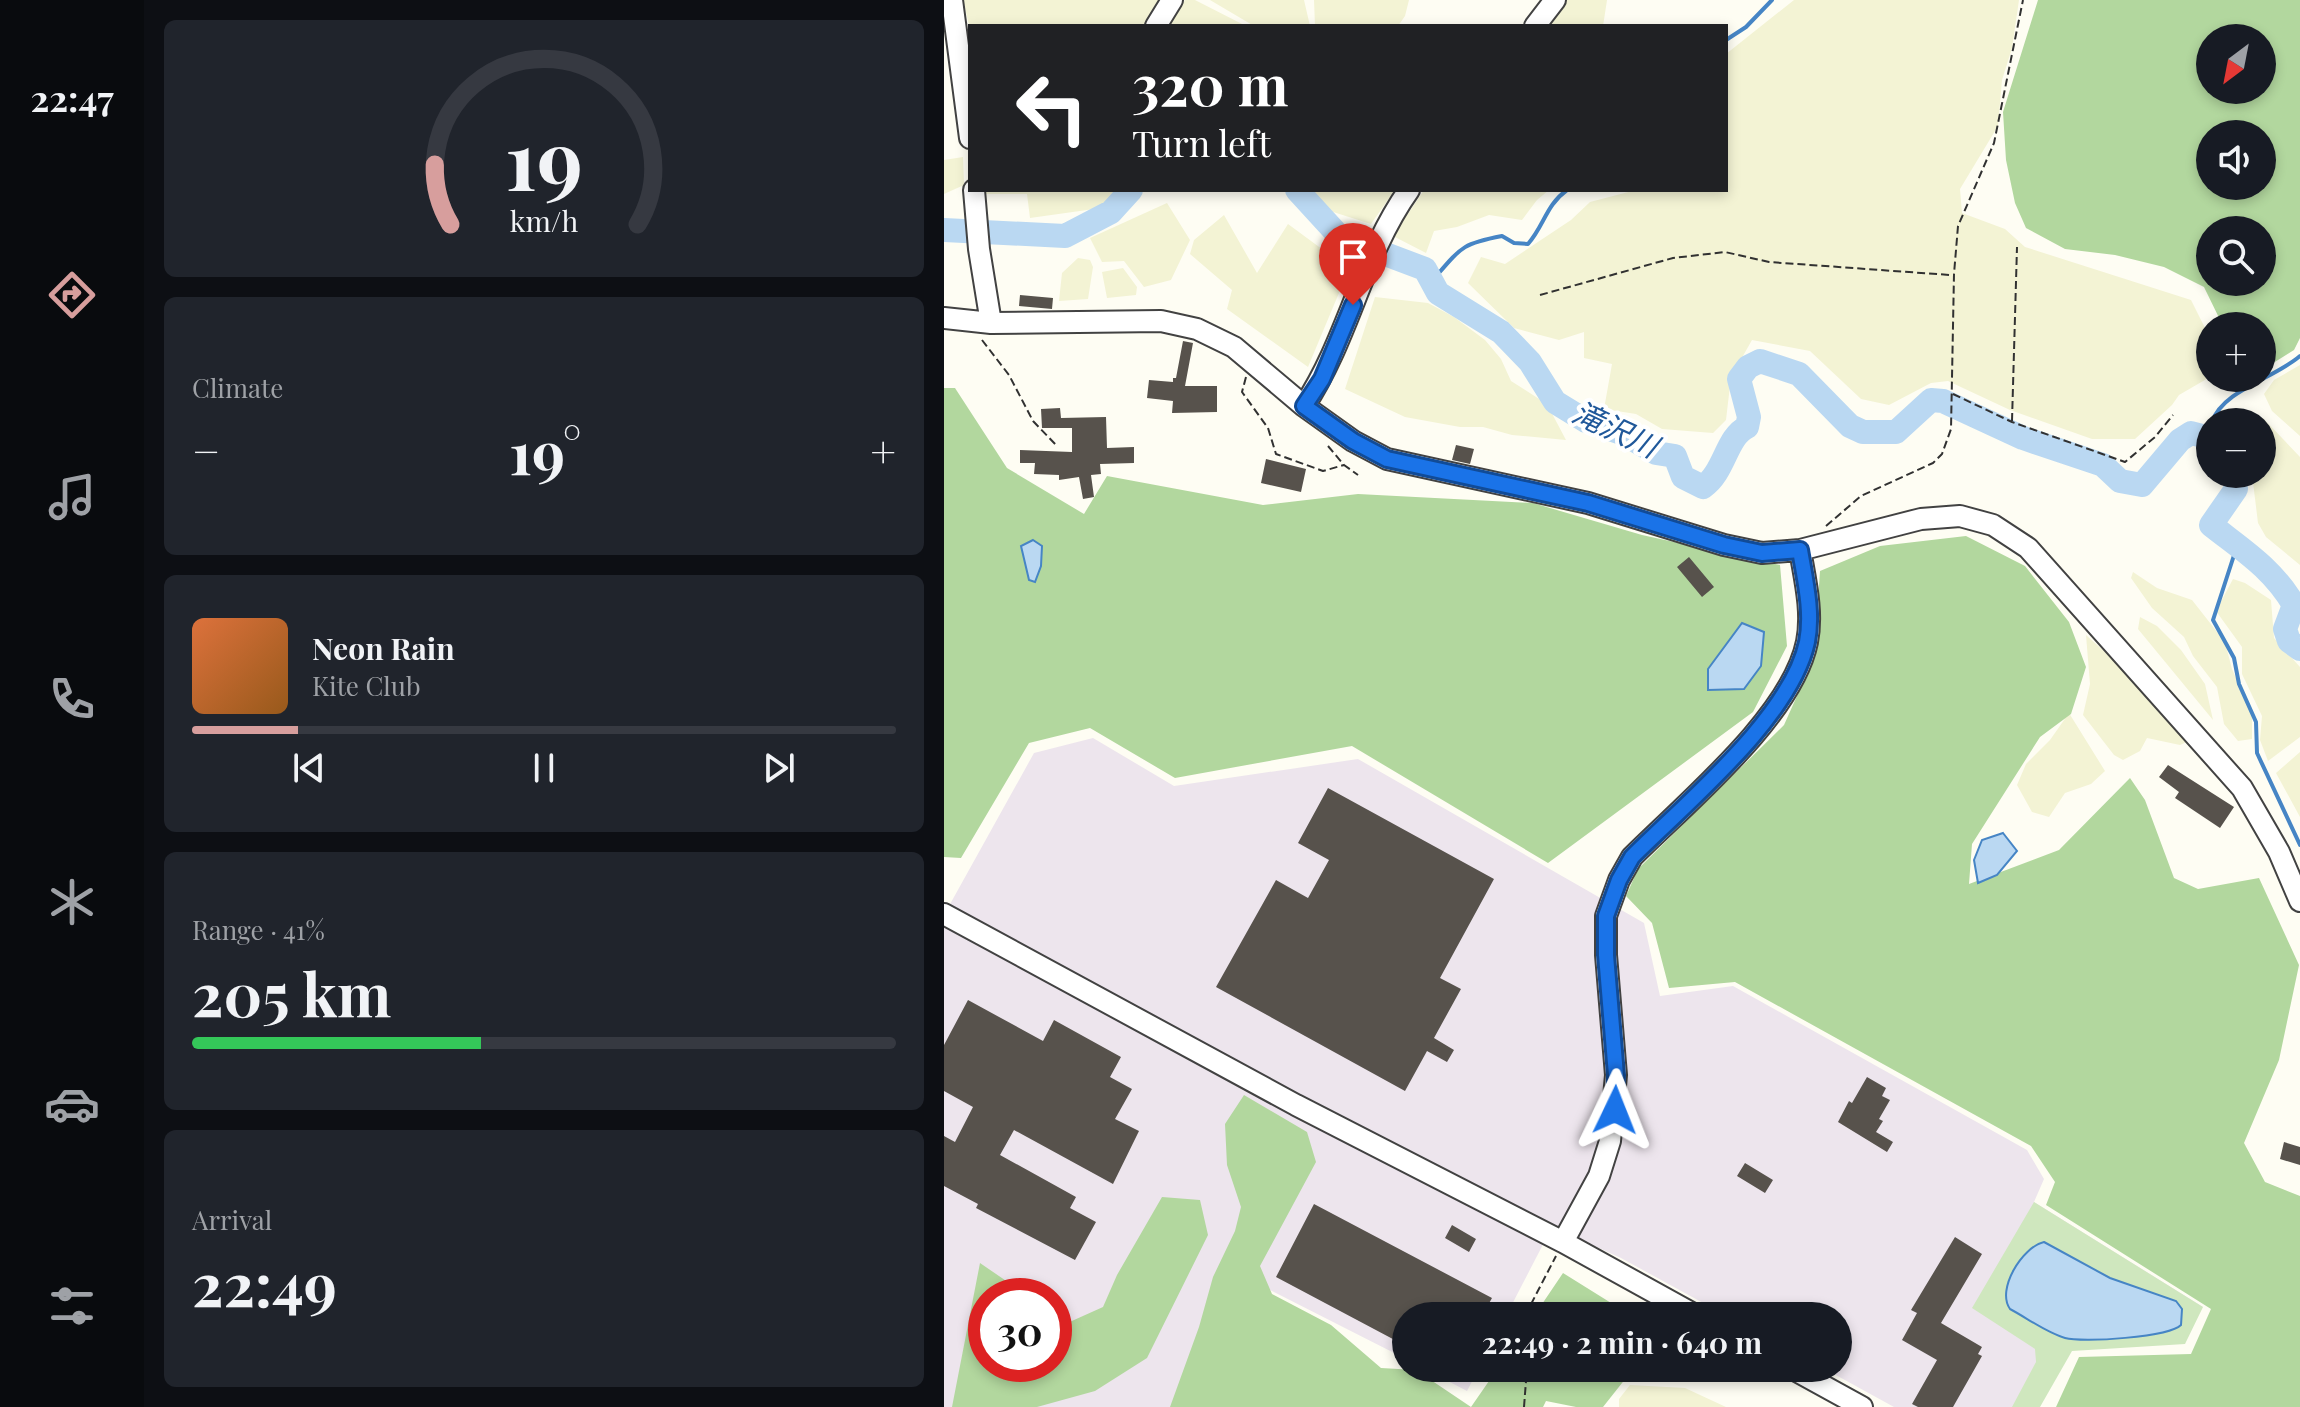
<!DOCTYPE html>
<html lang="en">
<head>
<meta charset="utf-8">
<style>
	:root { --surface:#171b24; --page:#20242c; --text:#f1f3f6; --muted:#9ea1a6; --line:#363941; --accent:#d79e9d }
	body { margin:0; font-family:"Playfair Display","Noto Sans JP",serif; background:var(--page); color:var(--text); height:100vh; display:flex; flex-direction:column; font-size:30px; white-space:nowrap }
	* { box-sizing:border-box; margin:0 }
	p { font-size:26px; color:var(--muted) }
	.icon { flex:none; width:44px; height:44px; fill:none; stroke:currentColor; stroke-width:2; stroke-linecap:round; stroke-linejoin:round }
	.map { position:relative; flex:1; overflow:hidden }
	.details { display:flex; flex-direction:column; gap:20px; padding:20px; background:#0d0f14; width:800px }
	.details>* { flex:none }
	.banner { position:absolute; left:24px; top:24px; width:760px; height:168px; border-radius:0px; box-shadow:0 4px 12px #0003; background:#202124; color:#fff; overflow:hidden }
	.needle { width:52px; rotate:212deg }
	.controls { position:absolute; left:1252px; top:24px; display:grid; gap:16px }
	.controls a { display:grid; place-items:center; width:80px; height:80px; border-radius:50%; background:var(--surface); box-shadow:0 4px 12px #0003; font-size:40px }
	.speed { position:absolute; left:24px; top:1278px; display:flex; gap:16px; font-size:40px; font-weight:700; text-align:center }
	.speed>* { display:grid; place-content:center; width:104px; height:104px; border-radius:50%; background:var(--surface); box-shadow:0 4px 12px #0003; line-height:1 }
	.speed .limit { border:12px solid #d22; background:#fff; color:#111 }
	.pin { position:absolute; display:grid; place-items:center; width:68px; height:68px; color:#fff; margin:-82px -34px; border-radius:50% 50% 50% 0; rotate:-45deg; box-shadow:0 0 8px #0007 }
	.pin .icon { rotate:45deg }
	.me { position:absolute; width:88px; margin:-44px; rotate:2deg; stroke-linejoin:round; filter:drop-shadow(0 0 6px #0008) }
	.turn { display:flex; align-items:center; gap:28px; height:168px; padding:0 32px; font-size:36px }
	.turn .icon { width:104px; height:104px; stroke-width:2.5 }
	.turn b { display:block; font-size:56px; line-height:68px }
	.big { font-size:60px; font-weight:700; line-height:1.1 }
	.details .widget { flex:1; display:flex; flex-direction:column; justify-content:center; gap:12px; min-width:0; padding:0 28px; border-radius:12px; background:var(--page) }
	.details .dial { align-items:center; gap:0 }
	.dial svg { height:208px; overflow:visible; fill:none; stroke:var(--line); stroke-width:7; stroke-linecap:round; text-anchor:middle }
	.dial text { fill:var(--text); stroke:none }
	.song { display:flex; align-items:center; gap:24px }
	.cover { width:96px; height:96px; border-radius:12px; background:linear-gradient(135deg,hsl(20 70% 55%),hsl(30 70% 35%)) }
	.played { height:8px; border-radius:4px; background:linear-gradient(90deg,var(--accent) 15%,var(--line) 15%) }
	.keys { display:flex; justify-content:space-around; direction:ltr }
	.heat { display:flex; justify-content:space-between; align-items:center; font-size:44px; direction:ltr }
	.charge { height:12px; border-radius:6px; background:linear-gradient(90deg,#34c759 41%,var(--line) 0) }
	.trip { position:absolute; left:448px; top:1302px; width:460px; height:80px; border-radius:40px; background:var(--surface); box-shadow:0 4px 12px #0003; font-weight:700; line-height:80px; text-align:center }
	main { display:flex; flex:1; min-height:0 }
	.dock { display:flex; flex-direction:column; width:144px; justify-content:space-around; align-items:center; background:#090b0e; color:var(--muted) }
	.dock .icon { width:56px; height:56px }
	.dock .current { color:var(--accent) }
	.dock b { font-size:36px; color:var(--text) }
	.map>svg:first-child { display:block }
	.industrial { fill:#ede5ed; fill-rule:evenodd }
	.farmland { fill:#f3f3d4 }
	.green { fill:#cfe7be }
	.forest { fill:#b2d79e; fill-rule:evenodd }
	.water { fill:#bad8f2; stroke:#4685c5; stroke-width:2 }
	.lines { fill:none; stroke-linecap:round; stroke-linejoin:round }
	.stream { stroke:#4685c5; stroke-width:4 }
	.river { stroke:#bad8f2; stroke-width:24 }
	.building { fill:#57524c }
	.minor-casing { stroke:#424242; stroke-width:24 }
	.path { stroke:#313131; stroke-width:2; stroke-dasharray:8 4; stroke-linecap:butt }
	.minor { stroke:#fff; stroke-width:20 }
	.route-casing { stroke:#114b97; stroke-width:20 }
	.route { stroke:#1a73e8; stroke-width:14 }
	.labels { text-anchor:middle; stroke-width:8; stroke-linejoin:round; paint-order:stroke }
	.water-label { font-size:30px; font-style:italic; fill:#20589a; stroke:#fff }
</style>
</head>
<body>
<main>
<nav class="dock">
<b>22:47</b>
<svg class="icon current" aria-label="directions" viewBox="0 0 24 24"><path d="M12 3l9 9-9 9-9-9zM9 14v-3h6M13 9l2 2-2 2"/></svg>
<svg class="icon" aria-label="music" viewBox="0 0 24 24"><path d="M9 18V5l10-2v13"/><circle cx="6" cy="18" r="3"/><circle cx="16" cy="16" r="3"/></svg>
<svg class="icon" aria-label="phone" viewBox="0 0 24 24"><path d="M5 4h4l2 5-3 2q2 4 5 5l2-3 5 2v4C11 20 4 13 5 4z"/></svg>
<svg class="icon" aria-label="climate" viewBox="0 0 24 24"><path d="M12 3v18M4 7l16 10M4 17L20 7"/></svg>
<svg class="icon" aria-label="car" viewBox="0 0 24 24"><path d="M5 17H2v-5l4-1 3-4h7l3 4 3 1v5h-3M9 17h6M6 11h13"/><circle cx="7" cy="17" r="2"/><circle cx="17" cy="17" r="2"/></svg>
<svg class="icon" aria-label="filters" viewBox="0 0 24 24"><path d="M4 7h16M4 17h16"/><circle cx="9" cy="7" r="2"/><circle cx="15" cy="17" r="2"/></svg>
</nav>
<section class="details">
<div class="widget dial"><svg viewBox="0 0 100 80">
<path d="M14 69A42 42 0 1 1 86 69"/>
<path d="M14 69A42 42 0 0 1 8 46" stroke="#d79e9d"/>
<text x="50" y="56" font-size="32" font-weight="700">19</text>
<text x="50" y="72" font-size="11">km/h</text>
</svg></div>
<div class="widget"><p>Climate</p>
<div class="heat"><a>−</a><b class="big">19°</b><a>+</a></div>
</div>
<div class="widget">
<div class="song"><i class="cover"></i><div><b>Neon Rain</b><p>Kite Club</p></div></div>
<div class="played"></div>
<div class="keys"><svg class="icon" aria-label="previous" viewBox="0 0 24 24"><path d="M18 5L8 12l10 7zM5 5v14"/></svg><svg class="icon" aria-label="pause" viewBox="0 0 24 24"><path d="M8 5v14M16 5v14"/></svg><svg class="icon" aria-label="next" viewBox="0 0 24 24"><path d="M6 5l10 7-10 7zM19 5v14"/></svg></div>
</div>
<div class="widget"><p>Range · 41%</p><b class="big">205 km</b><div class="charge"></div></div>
<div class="widget"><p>Arrival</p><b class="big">22:49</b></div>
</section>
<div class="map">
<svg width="1356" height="1407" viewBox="0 0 1356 1407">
	<rect width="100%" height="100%" fill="#fefdf3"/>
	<path class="industrial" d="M 149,738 L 230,786 L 414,759 L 700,923 L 716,996 L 789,986 L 1083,1150 L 1100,1179 L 1090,1202 L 1259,1307 L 1127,1345 L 1093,1407 L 950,1407 L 879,1368 L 894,1368 L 894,1316 L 783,1316 L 677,1258 L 608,1227 L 562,1316 L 462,1316 L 462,1359 L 320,1287 L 261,1407 L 0,1407 L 0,915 L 90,753 ZM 42,1296 L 110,1296 L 110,1364 L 42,1364 Z
		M 479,1368 L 535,1368 L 523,1391 Z"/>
	<path class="farmland" d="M 19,0 L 217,0 L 199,26 L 26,26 L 26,29 Z
		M 241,0 L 251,0 L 302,26 L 224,26 Z
		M 266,0 L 360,0 L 366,26 L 310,26 Z
		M 370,0 L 465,0 L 461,16 L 454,26 L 371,26 Z
		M 619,0 L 663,0 L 659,26 L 599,26 Z
		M 850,0 L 1075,0 L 1068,48 L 1058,80 L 1054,126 L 1016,189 L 1018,213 L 1061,229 L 1081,247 L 1247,300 L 1266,338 L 1266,377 L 1235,395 L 1228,405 L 1191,439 L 1148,439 L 1066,410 L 1004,381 L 987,383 L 945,405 L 917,399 L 866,351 L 808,340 L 787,377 L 782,420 L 769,433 L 718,429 L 692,414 L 660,409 L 668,364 L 640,358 L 640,332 L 615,340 L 570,328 L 524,283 L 537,257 L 561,264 L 627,220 L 646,202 L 692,190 L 782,190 L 782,54 Z
		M 19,157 L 20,185 L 0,194 L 0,160 Z
		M 42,190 L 180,190 L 150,209 L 86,218 L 83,194 L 42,194 Z
		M 369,190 L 451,190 L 427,224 L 386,211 Z
		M 480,190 L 605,190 L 593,200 L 578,220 L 545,215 L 513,227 L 490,231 L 482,253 L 449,236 Z
		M 223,203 L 246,240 L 227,280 L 200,287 L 180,261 L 158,262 L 146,238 Z
		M 280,215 L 313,273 L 344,224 L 405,269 L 364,367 L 283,309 L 288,290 L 246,254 L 250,240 Z
		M 134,258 L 146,260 L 149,267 L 144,299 L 115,301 L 118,273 Z
		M 179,268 L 193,287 L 192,295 L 163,298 L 158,272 Z
		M 431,297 L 484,303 L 510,317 L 541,340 L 557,359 L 567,381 L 603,404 L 622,440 L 568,435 L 539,427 L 516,427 L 461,417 L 401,389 Z
		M 1356,365 L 1356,436 L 1328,411 L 1320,394 L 1330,380 Z
		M 1280,409 L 1299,417 L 1319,418 L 1356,457 L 1356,565 L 1322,537 L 1314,523 L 1308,474 L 1318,474 L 1318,422 L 1280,422 L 1276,417 Z
		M 1189,572 L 1213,588 L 1248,600 L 1281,642 L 1288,669 L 1308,715 L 1308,739 L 1294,741 L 1280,724 L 1273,687 L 1249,656 L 1240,637 L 1208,608 L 1187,578 Z
		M 1289,579 L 1301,583 L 1327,600 L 1330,638 L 1356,667 L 1356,737 L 1324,761 L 1316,740 L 1318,716 L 1298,674 L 1298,647 L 1272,611 Z
		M 1196,617 L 1213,626 L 1237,650 L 1261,684 L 1269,720 L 1194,629 Z
		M 1142,635 L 1173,663 L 1247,740 L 1236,745 L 1203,738 L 1196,751 L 1179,760 L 1170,755 L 1139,715 L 1146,684 Z
		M 1125,713 L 1161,771 L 1147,784 L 1121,793 L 1105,817 L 1088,812 L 1073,785 L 1082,764 L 1106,740 Z
		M 1356,752 L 1356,817 L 1332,773 Z
		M 686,1385 L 741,1388 L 782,1407 L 675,1407 L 675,1399 Z"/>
	<path class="green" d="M 1090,1202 L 1259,1307 L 1241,1344 L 1128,1351 L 1096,1407 L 1068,1407 L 1092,1362 L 1091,1349 L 1028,1308 Z"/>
	<path class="forest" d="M 1094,0 L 1356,0 L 1356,338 L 1350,350 L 1318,370 L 1318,326 L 1279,326 L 1260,287 L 1220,267 L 1171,255 L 1121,249 L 1082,228 L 1071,203 L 1062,160 L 1059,112 ZM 1266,38 L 1318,38 L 1318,90 L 1266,90 ZM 1266,134 L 1318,134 L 1318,186 L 1266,186 ZM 1266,230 L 1318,230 L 1318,282 L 1266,282 Z
		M 0,388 L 11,388 L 63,468 L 140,514 L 163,476 L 319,505 L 414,494 L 589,503 L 698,535 L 836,565 L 843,646 L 809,712 L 604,863 L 408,746 L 231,778 L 146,728 L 85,743 L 17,858 L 0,857 Z
		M 1022,536 L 1081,566 L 1125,622 L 1142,667 L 1127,714 L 1096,737 L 1028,844 L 1025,884 L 1115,850 L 1186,778 L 1201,800 L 1230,878 L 1254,889 L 1315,878 L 1355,965 L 1335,1060 L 1300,1143 L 1321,1182 L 1356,1196 L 1356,1407 L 1112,1407 L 1135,1357 L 1247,1354 L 1267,1309 L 1102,1205 L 1111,1182 L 1087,1146 L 791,982 L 725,988 L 708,923 L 682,896 L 694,869 L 840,725 L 870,658 L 876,571 L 936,546 Z
		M 300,1095 L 363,1132 L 372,1162 L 316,1266 L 328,1294 L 387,1325 L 437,1368 L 472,1370 L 527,1407 L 554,1368 L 747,1368 L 740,1380 L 682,1378 L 659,1407 L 632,1407 L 602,1401 L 599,1407 L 226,1407 L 255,1327 L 269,1277 L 291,1231 L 297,1207 L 283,1165 L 281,1124 Z
		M 218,1197 L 256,1200 L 264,1235 L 203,1358 L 151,1391 L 93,1407 L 8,1407 L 36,1263 L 84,1296 L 42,1296 L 42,1364 L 110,1364 L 110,1329 L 159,1307 L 173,1275 Z
		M 619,1273 L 688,1316 L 590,1316 Z"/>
	<path class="water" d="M 89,540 L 98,546 L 97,566 L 91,582 L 85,580 L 77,546 Z
		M 798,623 L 820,632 L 817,666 L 800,689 L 764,690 L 764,669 Z
		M 1059,833 L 1073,851 L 1053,875 L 1034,883 L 1030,860 L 1038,840 Z
		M 1100,1242 L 1166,1278 L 1232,1301 L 1238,1309 L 1237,1325 C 1225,1337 1139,1343 1121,1338 C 1103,1333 1083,1318 1066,1309 C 1052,1290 1078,1247 1100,1242 Z"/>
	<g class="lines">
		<path class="stream" d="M 782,40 L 802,27 L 828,0
			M 494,293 L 494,274 C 518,246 521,243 558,236 L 570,243 L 584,244 C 600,226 602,205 623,190
			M 1268,422 C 1279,390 1331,378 1356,356
			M 1264,435 L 1266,427
			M 1293,546 L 1269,620 L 1290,658 L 1295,684 L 1312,722 L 1313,753 L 1356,845"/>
		<path class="river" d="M 353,190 L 396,237 L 481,269 L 494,293 L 557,332 L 586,362 L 611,402 L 642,421 L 680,434 L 712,453 L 731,456 L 739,477 L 759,487 C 781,472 782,437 803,427 L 805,417 L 795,379 L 804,367 L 816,361 L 855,374 L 906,426 L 919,432 L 952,432 L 987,400 L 999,401 L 1079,438 L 1159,465 L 1176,481 L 1198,485 L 1236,440 L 1247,433 L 1266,438
			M 0,230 L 121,236 L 167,212 L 187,190
			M 1290,474 L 1292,489 L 1267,525 C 1300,551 1328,568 1350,605 L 1341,629 L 1345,641 L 1356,649"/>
	</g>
	<path class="building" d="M 76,295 L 109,298 L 108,309 L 75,306 Z
		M 239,341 L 249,343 L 241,386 L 273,386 L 273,412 L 228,413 L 229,401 L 203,398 L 205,380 L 229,382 L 229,378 L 232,378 Z
		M 116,408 L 117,418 L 162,417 L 163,448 L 190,447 L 190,463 L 156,464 L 157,474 L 147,475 L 150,497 L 139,499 L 135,477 L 115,480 L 115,475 L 90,474 L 91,463 L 76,463 L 76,450 L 128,452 L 128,428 L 98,428 L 97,409 Z
		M 512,445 L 530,449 L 526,464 L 508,460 Z
		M 322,459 L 362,469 L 357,492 L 317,483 Z
		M 745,557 L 770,587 L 758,597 L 733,567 Z
		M 1224,765 L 1290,807 L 1276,828 L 1231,798 L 1235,792 L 1215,777 Z
		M 384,788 L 550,879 L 496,978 L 517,989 L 490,1038 L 510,1050 L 503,1062 L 483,1051 L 461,1091 L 272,987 L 332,880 L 364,898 L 385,860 L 354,843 Z
		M 24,1000 L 99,1041 L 110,1020 L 177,1057 L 166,1077 L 188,1089 L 171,1119 L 195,1131 L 169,1184 L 70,1130 L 56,1155 L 132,1197 L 126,1208 L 152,1222 L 131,1260 L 32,1208 L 34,1204 L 0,1186 L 0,1136 L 11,1142 L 29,1107 L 0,1091 L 0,1045 Z
		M 923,1077 L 942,1088 L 938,1096 L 946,1100 L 935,1119 L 939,1121 L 932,1132 L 949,1142 L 943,1152 L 894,1122 L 905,1101 L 908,1103 Z
		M 1340,1142 L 1356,1147 L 1356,1165 L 1336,1159 Z
		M 801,1163 L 829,1180 L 821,1193 L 793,1176 Z
		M 370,1204 L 548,1298 L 538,1316 L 462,1316 L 462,1346 L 332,1277 Z
		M 508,1225 L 532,1239 L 525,1252 L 501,1238 Z
		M 1011,1237 L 1038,1254 L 997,1323 L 1038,1347 L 1034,1354 L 1038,1356 L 1009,1407 L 974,1407 L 968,1404 L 993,1360 L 958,1340 L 973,1313 L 967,1310 Z"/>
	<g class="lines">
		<g class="minor-casing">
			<path id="minor" d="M 8,0 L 26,138
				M 212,26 L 228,0
				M 591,26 L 611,0
				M 30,190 L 35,249 L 47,323
				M 0,318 L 47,323 L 217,321 L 253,329 L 290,347 L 360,406 L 409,441 L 443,459 L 644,503 L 780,545 L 818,553 L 856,550 L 977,519 L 1016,516 L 1049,525 L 1084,548 L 1298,788 L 1335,852 L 1356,901
				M 360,406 C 405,338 418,256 465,190
				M 0,914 L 352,1105 L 619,1242 L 753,1316
				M 619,1242 L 655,1176 L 666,1141 L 672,1075 L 662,955 L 662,916 L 675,880 L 688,857 C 742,803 848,716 863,642 C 869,612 861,580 856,550
				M 847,1368 L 918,1407"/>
		</g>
		<path class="path" d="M 596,295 L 729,258 L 781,252 L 825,262 L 1006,275
			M 38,340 L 65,375 L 89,421 L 113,446
			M 302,377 L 298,392 L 324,428 L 332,454 L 379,471 L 400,465
			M 1009,394 L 1068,422 L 1181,462 L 1211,437 L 1229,415
			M 1068,421 L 1073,247
			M 384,446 L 400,465 L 414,475
			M 882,526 L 917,496 L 989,463 L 998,454 L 1007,429 L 1010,274 L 1014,226 L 1050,143 L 1079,0
			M 585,1316 L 585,1308 L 612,1256
			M 580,1407 L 583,1368"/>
		<use href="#minor" class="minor"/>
	</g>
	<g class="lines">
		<g class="route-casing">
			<path id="route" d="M 409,305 L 378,379 L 360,406 L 409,441 L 443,459 L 644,503 L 780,545 L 818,553 L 856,550 C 861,580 869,612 863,642 C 847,717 742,803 688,857 L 675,880 L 662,916 L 662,955 L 672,1075 L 671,1110"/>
		</g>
		<use href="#route" class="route"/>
	</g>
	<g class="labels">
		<g class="water-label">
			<text transform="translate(671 430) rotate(25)" y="10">滝沢川</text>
		</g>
	</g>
</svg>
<div class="controls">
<a><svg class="needle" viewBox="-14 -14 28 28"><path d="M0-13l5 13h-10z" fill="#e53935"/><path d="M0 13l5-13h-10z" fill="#9ea1a6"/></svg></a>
<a><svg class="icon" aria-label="sound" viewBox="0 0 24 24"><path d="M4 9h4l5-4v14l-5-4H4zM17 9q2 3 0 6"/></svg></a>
<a><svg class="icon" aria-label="search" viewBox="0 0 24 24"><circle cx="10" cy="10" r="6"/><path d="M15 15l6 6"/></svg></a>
<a>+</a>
<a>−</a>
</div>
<div class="speed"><div class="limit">30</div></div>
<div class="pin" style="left:409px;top:305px;background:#d93025"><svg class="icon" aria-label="arrive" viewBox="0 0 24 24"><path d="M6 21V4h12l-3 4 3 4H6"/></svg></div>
<svg class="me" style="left:671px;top:1110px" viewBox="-20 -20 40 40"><path d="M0-17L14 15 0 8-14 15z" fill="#1a73e8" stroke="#fff" stroke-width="4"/></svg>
<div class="trip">22:49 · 2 min · 640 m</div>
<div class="banner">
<div class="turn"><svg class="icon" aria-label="left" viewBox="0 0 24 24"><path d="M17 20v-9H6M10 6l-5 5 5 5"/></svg><div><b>320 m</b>Turn left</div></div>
</div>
</div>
</main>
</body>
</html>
